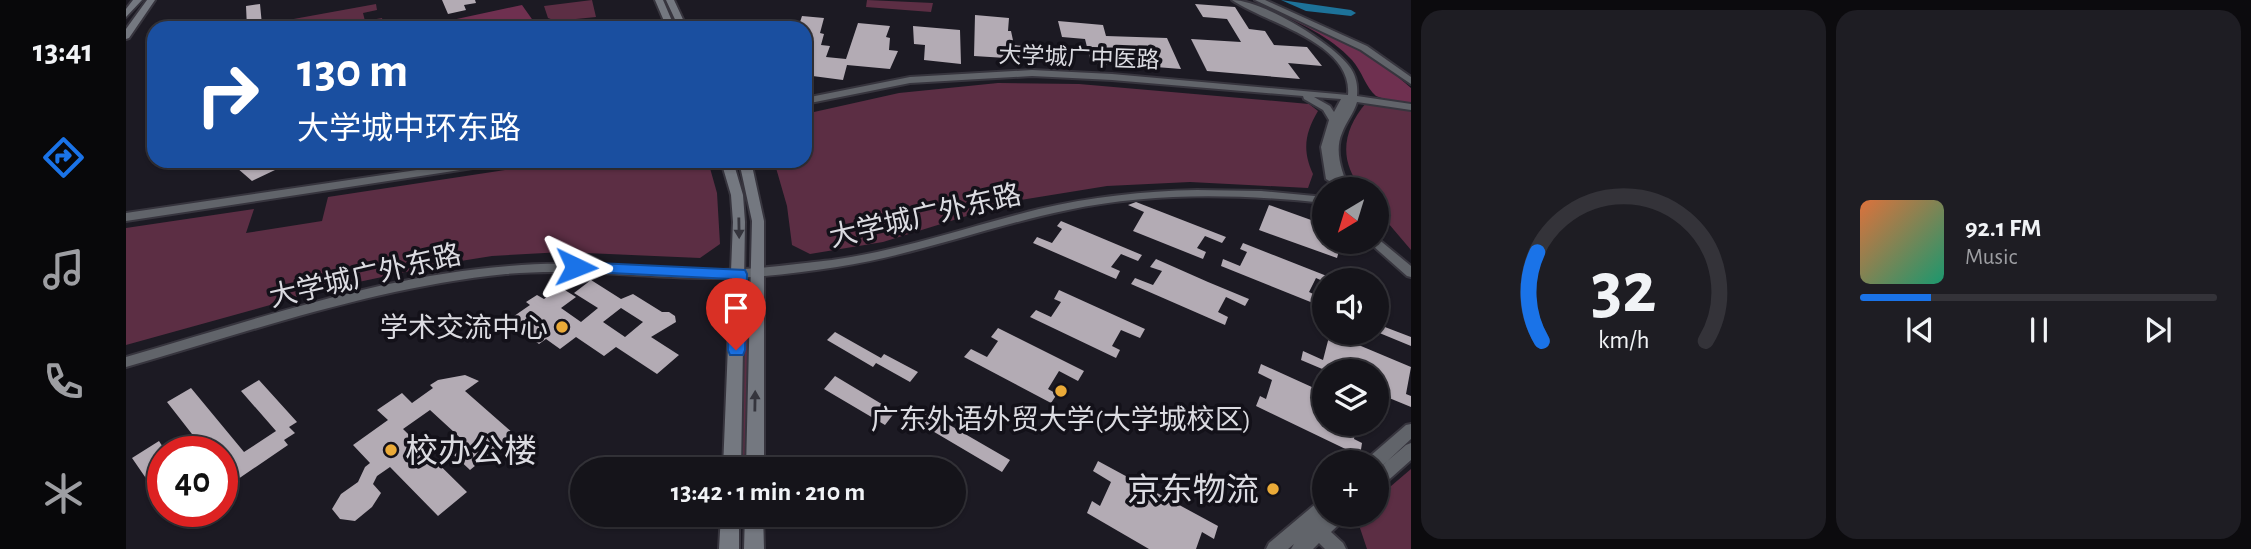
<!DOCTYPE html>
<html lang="en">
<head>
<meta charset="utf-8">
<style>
	:root { --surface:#15141a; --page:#1e1d23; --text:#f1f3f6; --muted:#9d9ea2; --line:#343339; --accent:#1a73e8 }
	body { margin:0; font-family:"Alegreya Sans","Noto Sans SC",sans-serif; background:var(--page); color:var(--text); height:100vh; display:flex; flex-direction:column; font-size:26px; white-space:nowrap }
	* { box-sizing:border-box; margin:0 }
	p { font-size:23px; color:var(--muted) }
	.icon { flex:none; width:38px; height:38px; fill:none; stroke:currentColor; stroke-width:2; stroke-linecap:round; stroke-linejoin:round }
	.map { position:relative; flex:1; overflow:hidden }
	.side { display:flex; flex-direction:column; gap:10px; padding:10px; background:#0c0b0e; width:840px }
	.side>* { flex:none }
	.top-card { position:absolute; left:21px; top:21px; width:665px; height:147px; border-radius:21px; box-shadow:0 2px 5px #0004,0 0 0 2px var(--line); background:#1a4fa0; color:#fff; overflow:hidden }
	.needle { width:46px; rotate:218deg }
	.tools { position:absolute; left:1186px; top:177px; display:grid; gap:14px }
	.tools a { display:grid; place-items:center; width:77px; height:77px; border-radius:50%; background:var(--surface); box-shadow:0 2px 5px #0004,0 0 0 2px var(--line); font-size:35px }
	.speed { position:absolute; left:21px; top:436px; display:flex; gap:14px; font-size:35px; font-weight:700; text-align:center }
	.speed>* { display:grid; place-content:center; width:91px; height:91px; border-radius:50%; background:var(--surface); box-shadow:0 2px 5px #0004,0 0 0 2px var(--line); line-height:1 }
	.speed .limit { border:10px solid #d22; background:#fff; color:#111 }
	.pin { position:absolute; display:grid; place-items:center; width:60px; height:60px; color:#fff; margin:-72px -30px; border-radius:50% 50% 50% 0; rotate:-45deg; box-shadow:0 0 7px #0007 }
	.pin .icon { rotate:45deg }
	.me { position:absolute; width:77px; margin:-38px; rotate:92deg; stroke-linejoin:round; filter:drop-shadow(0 0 5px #0008) }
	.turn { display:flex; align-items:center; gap:24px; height:147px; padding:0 35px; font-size:32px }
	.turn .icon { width:91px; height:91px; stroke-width:2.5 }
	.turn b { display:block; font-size:49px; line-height:60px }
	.side .widget { flex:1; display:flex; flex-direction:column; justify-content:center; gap:10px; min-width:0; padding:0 24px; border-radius:21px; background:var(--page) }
	.side .dial { align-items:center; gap:0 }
	.dial svg { height:182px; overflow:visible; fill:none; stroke:var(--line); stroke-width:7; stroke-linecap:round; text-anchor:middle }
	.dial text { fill:var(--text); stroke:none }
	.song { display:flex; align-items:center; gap:21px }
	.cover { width:84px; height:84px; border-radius:10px; background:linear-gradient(135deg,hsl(20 70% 55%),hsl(160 70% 35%)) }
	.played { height:7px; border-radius:4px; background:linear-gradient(90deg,var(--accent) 20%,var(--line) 20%) }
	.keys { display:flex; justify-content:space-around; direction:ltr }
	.side .tiles { flex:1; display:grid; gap:10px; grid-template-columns:repeat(2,1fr) }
	.trip { position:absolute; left:444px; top:457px; width:396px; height:70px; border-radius:35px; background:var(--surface); box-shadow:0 2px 5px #0004,0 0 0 2px var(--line); font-weight:700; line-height:70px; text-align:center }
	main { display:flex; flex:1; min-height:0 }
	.dock { display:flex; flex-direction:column; width:126px; justify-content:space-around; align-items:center; background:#08080a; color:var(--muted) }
	.dock .icon { width:49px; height:49px }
	.dock .current { color:var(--accent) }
	.dock b { font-size:32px; color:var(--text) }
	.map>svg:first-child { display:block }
	.green { fill:#5c2e44 }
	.forest { fill:#6f3050 }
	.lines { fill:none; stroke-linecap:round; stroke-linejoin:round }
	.river { fill:#1d7299; fill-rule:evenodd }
	.building { fill:#b3abb4; fill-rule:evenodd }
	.secondary-casing { stroke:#37353e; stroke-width:4 }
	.primary-casing { stroke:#37353e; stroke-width:4 }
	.secondary { fill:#61646a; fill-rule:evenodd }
	.primary { fill:#747880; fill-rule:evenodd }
	.oneway { fill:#35353d }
	.route { fill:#1a73e8; stroke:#114b97; stroke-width:2 }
	.poi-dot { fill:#eaaa38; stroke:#131119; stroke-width:2.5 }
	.labels { text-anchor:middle; stroke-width:7; stroke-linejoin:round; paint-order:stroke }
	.far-street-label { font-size:23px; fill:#dbdbe1; stroke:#131119 }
	.street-label { font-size:28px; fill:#dbdbe1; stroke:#131119 }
	.poi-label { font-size:28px; fill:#dbdbe1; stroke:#131119; text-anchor:end }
	.near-poi-label { font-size:33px; fill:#dbdbe1; stroke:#131119; text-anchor:start }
</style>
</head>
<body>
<main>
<nav class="dock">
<b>13:41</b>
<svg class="icon current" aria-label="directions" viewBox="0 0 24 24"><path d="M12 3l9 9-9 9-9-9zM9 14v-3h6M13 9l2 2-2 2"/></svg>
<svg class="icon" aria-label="music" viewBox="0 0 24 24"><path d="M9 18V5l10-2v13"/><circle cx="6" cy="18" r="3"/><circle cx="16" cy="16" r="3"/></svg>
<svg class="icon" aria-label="phone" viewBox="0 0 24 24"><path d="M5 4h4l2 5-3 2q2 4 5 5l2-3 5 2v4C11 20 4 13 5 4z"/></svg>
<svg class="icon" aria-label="climate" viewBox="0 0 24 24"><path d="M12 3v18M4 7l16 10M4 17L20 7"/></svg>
</nav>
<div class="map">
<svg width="1285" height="549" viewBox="0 0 1285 549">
	<rect width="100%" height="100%" fill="#1c1a23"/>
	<path class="green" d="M 466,0 L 470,17 L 430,21 L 422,18 L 418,6 Z
		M 741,0 L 807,3 L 805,12 L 740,7 Z
		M 250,4 L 251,10 L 237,13 L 239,21 L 256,18 L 258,26 L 163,28 L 162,20 Z
		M 872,83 L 953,84 L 1183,104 L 1192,111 C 1179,133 1176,150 1187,174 L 1182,188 L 1064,182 L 981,186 L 889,201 L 757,242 L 684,254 L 666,245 L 661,206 L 648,161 L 679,161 L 679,114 L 773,93 Z
		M 1240,103 L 1285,107 L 1285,250 L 1251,210 L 1251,189 L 1236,189 C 1212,160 1217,130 1240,103 Z
		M 438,161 L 582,161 L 591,193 L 594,244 L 574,258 L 437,252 L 366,256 L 322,263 L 209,287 L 0,345 L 0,228 L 128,209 L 120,233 L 196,221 L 202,197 Z
		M 618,300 L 623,300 L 622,469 L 612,469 Z
		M 1285,469 L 1285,549 L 1241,549 L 1230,516 L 1251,514 L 1251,498 Z"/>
	<path class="forest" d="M 1123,0 L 1229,47 L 1252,60 L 1285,88 L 1285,103 L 1264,101 L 1250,96 C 1240,88 1236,71 1226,60 C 1199,31 1159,17 1123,0 Z
		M 396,5 L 408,22 L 408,28 L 313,28 L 312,23 Z"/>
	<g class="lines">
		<path class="river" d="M 1155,0 L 1225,10 L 1230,13 L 1225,16 L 1180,11 Z"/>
	</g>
	<path class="building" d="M 316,0 L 349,0 L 350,3 L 338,5 L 340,10 L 322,14 Z
		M 134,4 L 136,25 L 121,28 L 120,6 Z
		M 1069,4 L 1109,7 L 1123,29 L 1139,31 L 1148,45 L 1181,47 L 1196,66 L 1162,63 L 1174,79 L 1081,71 L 1065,39 L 1115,42 L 1101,19 L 1077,17 Z
		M 849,15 L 883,18 L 882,31 L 885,31 L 888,45 L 943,50 L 945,60 L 942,59 L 943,62 L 848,56 Z
		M 676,16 L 698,18 L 694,33 L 698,34 L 695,45 L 704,46 L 700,57 L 720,59 L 732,23 L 764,26 L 760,37 L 764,38 L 763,50 L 772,51 L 764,69 L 721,65 L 717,80 L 679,75 L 686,49 L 679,48 L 679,28 L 672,28 Z
		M 932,21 L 977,25 L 980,36 L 1041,38 L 1055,69 L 1017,66 L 1011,50 L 997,49 L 1003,66 L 965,63 L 959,39 L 936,37 Z
		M 787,26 L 834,30 L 835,64 L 798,60 L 799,45 L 788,44 Z
		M 103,161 L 138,161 L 149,170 L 126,181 Z
		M 1010,202 L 1100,237 L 1096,243 L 1079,236 L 1071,248 L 1080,252 L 1077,259 L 1007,231 L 1018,212 L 1002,205 Z
		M 1143,205 L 1199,225 L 1199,242 L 1203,242 L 1201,247 L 1213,251 L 1211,258 L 1133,230 Z
		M 935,221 L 1016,255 L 1012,261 L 995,254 L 985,267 L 994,271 L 990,279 L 907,243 L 911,237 L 926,243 L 936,229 L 931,226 Z
		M 1117,243 L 1211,280 L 1199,282 L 1190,278 L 1183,292 L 1194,297 L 1192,305 L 1095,266 L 1097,259 L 1114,266 L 1121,252 L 1114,249 Z
		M 1030,259 L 1082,282 L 1123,299 L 1119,306 L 1100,297 L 1092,312 L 1102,317 L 1099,325 L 1005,284 L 1009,278 L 1027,285 L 1036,271 L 1024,267 Z
		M 465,280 L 495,299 L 507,294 L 536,312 L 543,312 L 549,316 L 550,322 L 525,337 L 553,355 L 531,374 L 490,347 L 478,356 L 450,337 L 434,349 L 420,339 L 413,344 L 381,321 L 404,305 L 400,302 L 411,295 L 418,299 L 434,287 L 450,297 L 435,308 L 455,322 L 472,308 L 448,293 ZM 495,308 L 517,322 L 499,337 L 477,322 Z
		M 933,290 L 1019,329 L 1014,338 L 995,330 L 986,346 L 994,350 L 990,358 L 904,317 L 910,310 L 925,317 L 935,302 L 928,299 Z
		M 1251,324 L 1285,337 L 1285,346 L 1251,332 Z
		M 872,328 L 958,371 L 952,381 L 933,371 L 922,389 L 931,394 L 925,403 L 838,357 L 845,349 L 861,357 L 872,341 L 865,337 Z
		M 709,332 L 755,358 L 758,354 L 792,372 L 784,382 L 750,363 L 747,367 L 701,340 Z
		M 1204,333 L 1285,367 L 1280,394 L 1285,396 L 1285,407 L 1251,393 L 1251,371 L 1201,371 L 1175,360 L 1177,351 L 1197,360 Z
		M 1135,364 L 1199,393 L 1199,424 L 1231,424 L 1228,439 L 1236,443 L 1234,456 L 1130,406 L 1134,396 L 1140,399 L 1146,380 L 1132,373 Z
		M 339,375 L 353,381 L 339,391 L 388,434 L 344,470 L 328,455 L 341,444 L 304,410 L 277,429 L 341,492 L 312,516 L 264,467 L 251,476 L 247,484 L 255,493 L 246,507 L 229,521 L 214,519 L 206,509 L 215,494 L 232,482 L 239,467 L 244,463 L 227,445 L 262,420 L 251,410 L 276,393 L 286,403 L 307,388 L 304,385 L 312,380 Z
		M 709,376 L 769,412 L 759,425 L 698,389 Z
		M 133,380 L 171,422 L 163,427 L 169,433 L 158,440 L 162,445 L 96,490 L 96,452 L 80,452 L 41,402 L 65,388 L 118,452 L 150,431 L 115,391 Z
		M 801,412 L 884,460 L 876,472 L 793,423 Z
		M 33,441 L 40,452 L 37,452 L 37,503 L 6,458 Z
		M 972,461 L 1092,526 L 1088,539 L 1076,532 L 1070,549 L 1023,549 L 961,513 L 966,501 L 974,506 L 985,482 L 967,471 Z"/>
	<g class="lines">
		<g class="secondary-casing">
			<path id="secondary" d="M 1106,0 C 1136,0 1205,42 1223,66 C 1230,75 1232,85 1231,96 L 1285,104 L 1285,110 L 1231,102 C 1228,113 1220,122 1216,133 C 1208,151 1216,172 1223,189 L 1213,189 L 1209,181 L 1205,182 L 1200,179 L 1195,147 L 1203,120 L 1197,110 L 1178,99 L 1177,96 L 986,80 L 906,76 L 784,83 L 679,104 L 679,98 L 784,77 L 906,70 L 986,74 L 1222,95 C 1227,42 1139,23 1106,0 ZM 1188,97 L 1215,99 L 1208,112 L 1204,106 Z
				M 1129,0 L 1139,0 L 1241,46 L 1285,77 L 1285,84 L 1235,50 Z
				M 352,161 L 378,161 L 373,164 L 0,221 L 0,213 Z
				M 1071,190 L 1135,191 L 1199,197 L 1199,203 C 1113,194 1027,192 942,210 C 864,226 790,255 711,267 C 666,274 621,279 576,278 C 511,277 446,268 380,274 C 250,287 125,331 0,367 L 0,357 C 126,321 252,276 383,266 C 447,260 511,268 575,270 C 619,271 662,265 706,260 C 777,250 844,226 913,209 C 965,197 1017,191 1071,190 Z
				M 1251,238 L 1285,266 L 1285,277 L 1281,276 L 1246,245 L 1244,242 L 1251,242 Z
				M 1285,424 L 1285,439 L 1255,467 L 1251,468 L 1251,462 L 1241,462 L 1243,457 L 1280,425 Z
				M 1285,443 L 1285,460 L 1257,485 L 1251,487 L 1251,470 L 1280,445 Z
				M 1199,498 L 1199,514 L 1221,514 L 1219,519 L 1205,532 L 1217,543 L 1220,549 L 1199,549 L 1193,543 L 1187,549 L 1165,549 L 1168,544 L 1162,549 L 1140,549 L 1143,543 L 1193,501 Z"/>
		</g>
		<g class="primary-casing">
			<path id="primary" d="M 7,0 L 16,0 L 0,17 L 0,9 Z
				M 21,0 L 29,0 L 3,38 L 0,39 L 0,29 Z
				M 529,0 L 537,0 L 549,28 L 541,28 Z
				M 540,0 L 548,0 L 561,28 L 553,28 Z
				M 595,161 L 607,161 L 617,195 L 619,222 L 615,469 L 597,469 L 607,222 L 605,195 Z
				M 613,161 L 625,161 L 638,221 L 638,469 L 620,469 L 626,221 Z
				M 595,514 L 613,514 L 613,549 L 593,549 Z
				M 619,514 L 637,514 L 638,549 L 618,549 Z"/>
		</g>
		<use href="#secondary" class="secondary"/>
		<use href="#primary" class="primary"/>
	</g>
	<defs><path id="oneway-solid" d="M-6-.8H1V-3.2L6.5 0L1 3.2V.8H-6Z" transform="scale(1.75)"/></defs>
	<g class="oneway">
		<use href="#oneway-solid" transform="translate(613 228) rotate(89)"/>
		<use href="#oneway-solid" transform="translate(629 401) rotate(-89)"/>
	</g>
	<path class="route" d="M 450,262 L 619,270 L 621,274 L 619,350 L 617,355 L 604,355 L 602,350 L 605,279 L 444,271 L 442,267 Z"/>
	<g class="poi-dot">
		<circle cx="436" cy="327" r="7"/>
		<circle cx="935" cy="391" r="7"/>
		<circle cx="265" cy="450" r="7"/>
		<circle cx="1147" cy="489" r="7"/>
	</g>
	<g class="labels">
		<g class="far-street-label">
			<text transform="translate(953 57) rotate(2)" y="8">大学城广中医路</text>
		</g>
		<g class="street-label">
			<text transform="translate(799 215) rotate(-13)" y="10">大学城广外东路</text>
			<text transform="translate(239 275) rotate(-13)" y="10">大学城广外东路</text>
		</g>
		<g class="poi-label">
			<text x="422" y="337">学术交流中心</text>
			<text x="935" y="429" text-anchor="middle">广东外语外贸大学(大学城校区)</text>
		</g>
		<g class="near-poi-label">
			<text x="279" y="462">校办公楼</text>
			<text x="1133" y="501" text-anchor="end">京东物流</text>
		</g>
	</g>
</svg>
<div class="tools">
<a><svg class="needle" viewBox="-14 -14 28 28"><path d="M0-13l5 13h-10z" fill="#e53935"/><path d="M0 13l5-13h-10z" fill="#9d9ea2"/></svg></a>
<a><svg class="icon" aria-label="sound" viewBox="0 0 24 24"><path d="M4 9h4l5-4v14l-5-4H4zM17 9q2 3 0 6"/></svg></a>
<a><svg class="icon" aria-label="layers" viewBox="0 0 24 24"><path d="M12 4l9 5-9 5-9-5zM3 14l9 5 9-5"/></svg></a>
<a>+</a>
</div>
<div class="speed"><div class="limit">40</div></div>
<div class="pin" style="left:610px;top:350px;background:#d93025"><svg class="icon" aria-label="arrive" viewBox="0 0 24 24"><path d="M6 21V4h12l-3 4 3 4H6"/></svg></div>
<svg class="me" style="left:450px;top:267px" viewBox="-20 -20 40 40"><path d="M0-17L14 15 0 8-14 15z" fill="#1a73e8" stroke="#fff" stroke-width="4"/></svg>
<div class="trip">13:42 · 1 min · 210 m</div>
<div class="top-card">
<div class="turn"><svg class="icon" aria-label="right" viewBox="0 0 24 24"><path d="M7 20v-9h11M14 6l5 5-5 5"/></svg><div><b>130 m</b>大学城中环东路</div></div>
</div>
</div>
<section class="side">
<div class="tiles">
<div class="widget dial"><svg viewBox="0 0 100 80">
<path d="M14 69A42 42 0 1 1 86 69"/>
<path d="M14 69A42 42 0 0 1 12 30" stroke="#1a73e8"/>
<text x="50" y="56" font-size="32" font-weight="700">32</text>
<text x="50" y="72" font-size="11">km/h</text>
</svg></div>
<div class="widget">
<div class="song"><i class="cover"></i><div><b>92.1 FM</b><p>Music</p></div></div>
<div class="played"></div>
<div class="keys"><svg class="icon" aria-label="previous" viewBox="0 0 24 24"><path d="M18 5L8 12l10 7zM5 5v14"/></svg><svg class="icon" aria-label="pause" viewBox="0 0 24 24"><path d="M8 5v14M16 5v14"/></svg><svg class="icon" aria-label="next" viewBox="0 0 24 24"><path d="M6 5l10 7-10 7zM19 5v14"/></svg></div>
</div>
</div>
</section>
</main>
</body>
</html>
